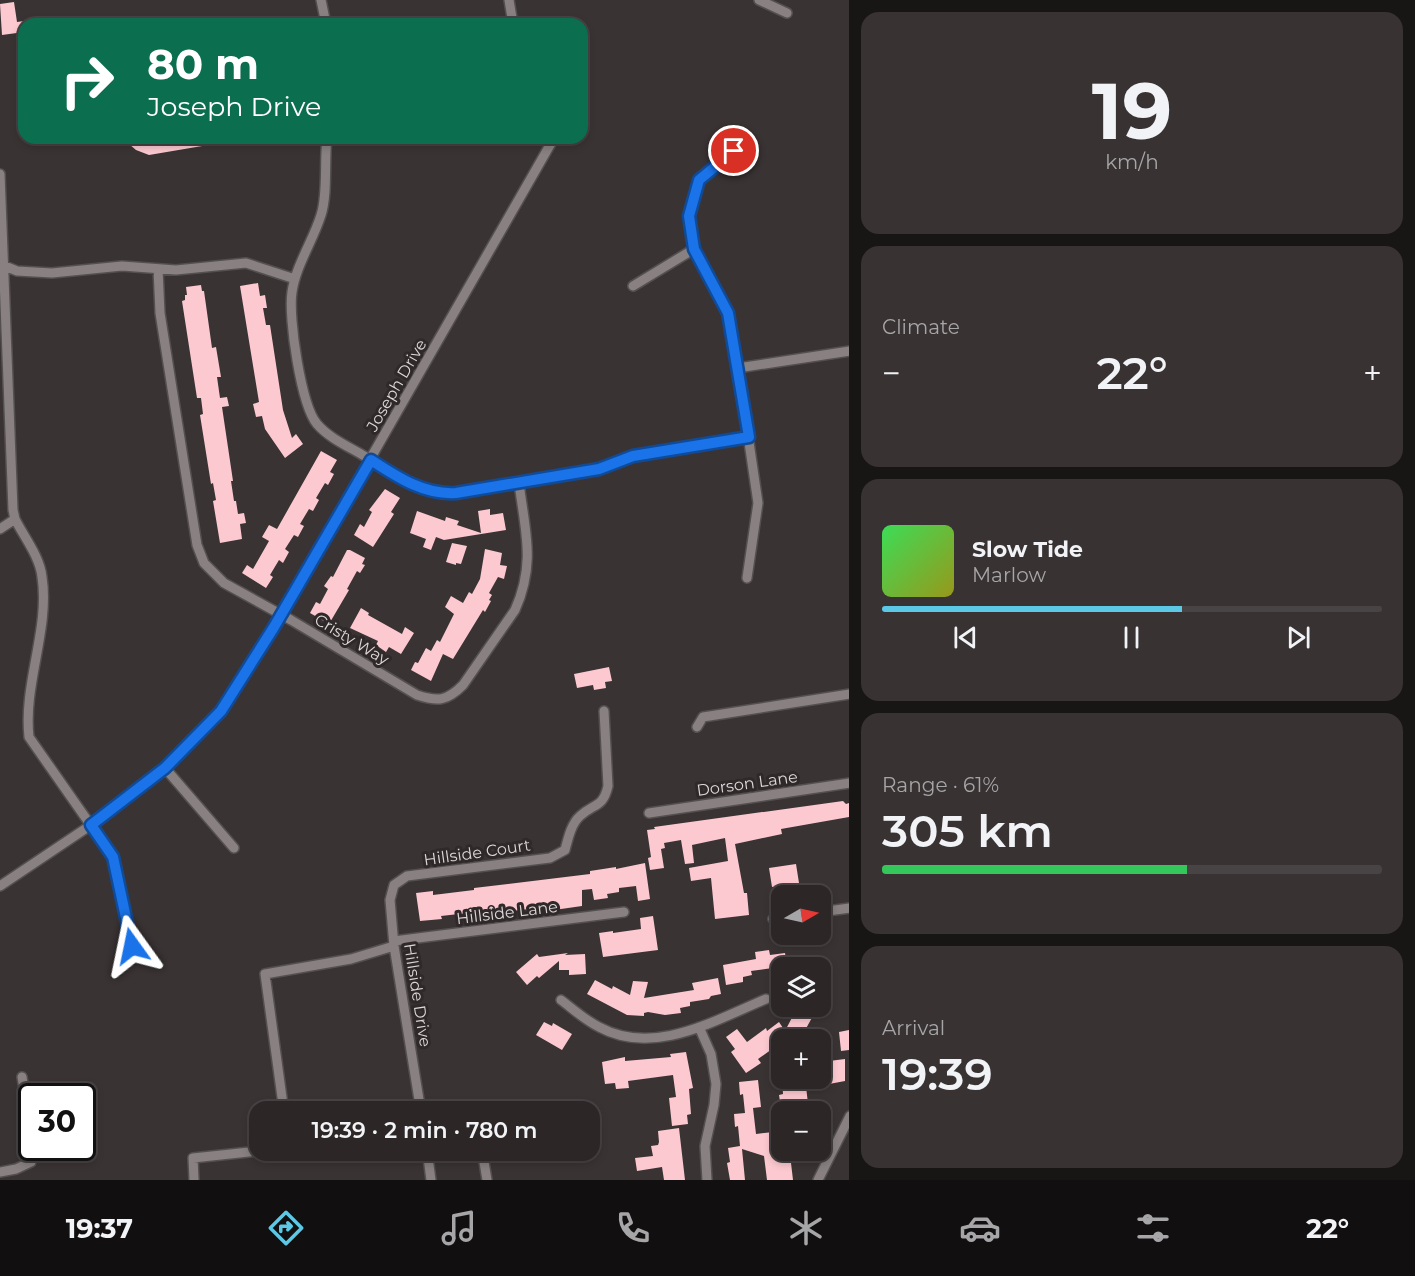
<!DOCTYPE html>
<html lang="en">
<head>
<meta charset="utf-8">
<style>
	:root { --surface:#2c2627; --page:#383233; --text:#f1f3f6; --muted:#a6a5a7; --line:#484344; --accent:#5bc8e6 }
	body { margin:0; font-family:Montserrat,sans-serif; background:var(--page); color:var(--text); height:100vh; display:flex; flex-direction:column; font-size:22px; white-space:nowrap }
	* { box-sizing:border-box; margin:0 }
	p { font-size:20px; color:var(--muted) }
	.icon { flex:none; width:33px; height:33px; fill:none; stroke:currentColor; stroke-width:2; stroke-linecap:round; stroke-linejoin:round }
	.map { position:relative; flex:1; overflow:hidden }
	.drawer { display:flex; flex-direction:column; gap:12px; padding:12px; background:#181515; width:566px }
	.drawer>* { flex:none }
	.hud { position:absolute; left:18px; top:18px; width:570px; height:126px; border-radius:18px; box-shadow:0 3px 9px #0003,0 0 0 2px var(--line); background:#0b6e4f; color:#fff; overflow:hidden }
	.needle { width:39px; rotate:81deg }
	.fabs { position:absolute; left:771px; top:885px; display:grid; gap:12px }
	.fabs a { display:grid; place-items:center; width:60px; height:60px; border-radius:12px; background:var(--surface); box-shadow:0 3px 9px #0003,0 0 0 2px var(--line); font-size:30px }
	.speed { position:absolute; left:18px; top:1083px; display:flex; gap:12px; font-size:30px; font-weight:700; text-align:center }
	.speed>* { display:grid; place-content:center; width:78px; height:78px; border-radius:50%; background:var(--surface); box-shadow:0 3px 9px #0003,0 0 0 2px var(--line); line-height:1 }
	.speed .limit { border:3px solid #111; border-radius:9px; background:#fff; color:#111 }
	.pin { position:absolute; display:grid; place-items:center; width:51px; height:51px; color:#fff; margin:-26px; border:3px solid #fff; border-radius:50%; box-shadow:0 2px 6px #0007 }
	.me { position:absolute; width:66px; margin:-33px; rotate:348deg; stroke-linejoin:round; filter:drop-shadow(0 0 4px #0008) }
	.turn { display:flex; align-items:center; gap:21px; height:126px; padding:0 30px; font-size:27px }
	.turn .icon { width:78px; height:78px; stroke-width:2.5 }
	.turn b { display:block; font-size:42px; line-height:51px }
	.big { font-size:45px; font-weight:600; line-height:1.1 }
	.drawer .tile { flex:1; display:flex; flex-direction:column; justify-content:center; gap:9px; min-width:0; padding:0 21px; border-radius:18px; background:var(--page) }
	.drawer .dial { align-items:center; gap:0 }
	.dial b { font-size:78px; line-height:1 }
	.song { display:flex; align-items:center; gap:18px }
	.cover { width:72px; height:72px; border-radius:9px; background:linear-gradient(135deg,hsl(130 70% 55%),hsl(60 70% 35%)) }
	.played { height:6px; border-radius:3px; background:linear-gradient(90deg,var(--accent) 60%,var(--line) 60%) }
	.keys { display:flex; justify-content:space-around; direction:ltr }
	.heat { display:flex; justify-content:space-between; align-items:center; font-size:33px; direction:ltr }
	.charge { height:9px; border-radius:4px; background:linear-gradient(90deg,#34c759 61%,var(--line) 0) }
	.trip { position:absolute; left:249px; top:1101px; width:351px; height:60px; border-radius:18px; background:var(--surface); box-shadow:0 3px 9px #0003,0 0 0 2px var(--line); font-weight:600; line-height:60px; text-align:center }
	.dock { display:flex; height:96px; justify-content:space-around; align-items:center; background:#120f10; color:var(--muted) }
	.dock .icon { width:42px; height:42px }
	.dock .on { color:var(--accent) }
	.dock b { font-size:27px; color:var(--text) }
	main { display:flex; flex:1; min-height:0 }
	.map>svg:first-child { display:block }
	.building { fill:#fcc9d0 }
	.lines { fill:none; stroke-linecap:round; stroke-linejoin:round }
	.minor-casing { stroke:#555050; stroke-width:12 }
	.minor { stroke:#888081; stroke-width:9 }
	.route-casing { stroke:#114b97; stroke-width:15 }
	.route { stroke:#1a73e8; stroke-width:10 }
	.labels { text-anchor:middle; stroke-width:6; stroke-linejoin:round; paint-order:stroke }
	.street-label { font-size:16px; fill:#dcd7d8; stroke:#30292a }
</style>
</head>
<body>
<main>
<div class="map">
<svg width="850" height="1180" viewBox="0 0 850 1180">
	<rect width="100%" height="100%" fill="#3a3334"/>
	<path class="building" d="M 14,2 L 17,22 L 24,21 L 24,32 L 2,35 L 0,4 Z
		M 122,138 L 219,138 L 220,143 L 149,155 L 136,150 Z
		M 258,283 L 260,296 L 265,295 L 267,308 L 263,308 L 266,325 L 270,325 L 283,410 L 292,438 L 296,434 L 303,444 L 285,458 L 265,429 L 262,416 L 256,417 L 253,404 L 259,402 L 240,286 Z
		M 201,285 L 202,291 L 204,291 L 212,348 L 216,347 L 221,377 L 217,377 L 220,398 L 227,397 L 229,406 L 222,407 L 233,481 L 231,481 L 234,501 L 236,501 L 238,514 L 244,513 L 246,523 L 240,524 L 242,539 L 220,543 L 213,501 L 216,500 L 213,483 L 211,484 L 200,415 L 203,414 L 201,398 L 197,398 L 182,301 L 185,300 L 185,295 L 187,295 L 186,287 Z
		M 321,451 L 337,460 L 330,472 L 334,474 L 328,485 L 325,483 L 316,498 L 319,500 L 313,511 L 309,509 L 300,524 L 304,526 L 298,537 L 294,535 L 285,549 L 289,552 L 283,563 L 279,560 L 270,575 L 273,577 L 266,588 L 242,573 L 247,565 L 253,569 L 269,541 L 262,537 L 269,525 L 277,529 Z
		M 385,489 L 400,498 L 391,512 L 394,514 L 373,547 L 354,535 L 360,524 L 364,527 L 372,512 L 369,510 Z
		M 490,509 L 490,515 L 503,513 L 506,530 L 444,540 L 436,537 L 431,550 L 423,547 L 426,539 L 410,533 L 417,511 L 445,521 L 446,517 L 459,521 L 457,525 L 481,533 L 478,511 Z
		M 452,543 L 467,546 L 461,564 L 456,563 L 456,565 L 446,562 Z
		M 485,549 L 502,553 L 500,565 L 507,566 L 504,579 L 498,577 L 489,593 L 492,595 L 489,600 L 491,601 L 485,612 L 483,610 L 453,659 L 443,654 L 431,681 L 411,670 L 415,662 L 418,663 L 426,648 L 431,651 L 437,640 L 440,642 L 454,614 L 445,607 L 451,596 L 463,603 L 469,592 L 472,594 L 480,579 Z
		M 347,550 L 350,550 L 365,558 L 362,564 L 365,565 L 360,573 L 357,571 L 347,589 L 349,590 L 329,624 L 310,613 L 316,602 L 320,604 L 328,589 L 324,586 L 331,576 L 333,577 Z
		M 361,608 L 369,613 L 368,615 L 402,634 L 405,627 L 414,633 L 401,654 L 389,647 L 386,652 L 376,645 L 378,641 L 350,628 Z
		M 609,667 L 612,681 L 605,682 L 606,688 L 594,690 L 593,685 L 577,688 L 574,674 Z
		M 843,801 L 846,804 L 849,803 L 849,817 L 781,829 L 782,834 L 735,844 L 744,893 L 747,893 L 749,915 L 715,919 L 711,878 L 691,881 L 689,868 L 728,861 L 725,838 L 692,845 L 694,863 L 685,864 L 681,840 L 664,843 L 665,848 L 661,849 L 664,868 L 650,870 L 648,858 L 651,857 L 647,830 L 655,829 L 654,827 Z
		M 645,863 L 650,899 L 638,901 L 636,886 L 619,888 L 619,892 L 607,894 L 608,898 L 594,900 L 592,889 L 582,890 L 582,906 L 554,910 L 554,906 L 512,911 L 512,908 L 441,916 L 442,919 L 420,921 L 416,893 L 433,891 L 433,895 L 474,890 L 474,888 L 590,874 L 590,871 L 616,867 L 616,869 Z
		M 796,864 L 799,883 L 772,887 L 769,868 Z
		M 653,916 L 658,950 L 603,957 L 599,933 L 613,931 L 613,933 L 641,929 L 640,918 Z
		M 769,950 L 770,955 L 785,953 L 787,966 L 751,971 L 752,975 L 743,977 L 743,982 L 726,985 L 723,965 L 756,959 L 755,952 Z
		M 568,953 L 565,955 L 585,954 L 586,974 L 569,975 L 569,970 L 559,970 L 559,961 L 539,978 L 537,976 L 527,985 L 516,972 L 537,954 L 539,957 Z
		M 718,978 L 721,994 L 711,996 L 709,999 L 690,1002 L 690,1006 L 680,1008 L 681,1013 L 665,1015 L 648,1012 L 644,1013 L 644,1016 L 627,1015 L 587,994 L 595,980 L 612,989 L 613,986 L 630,995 L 633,981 L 648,982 L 644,998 L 694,990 L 692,983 Z
		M 798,1006 L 814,1006 L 811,1012 L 814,1014 L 803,1034 L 797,1031 L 782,1040 L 782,1042 L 758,1059 L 761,1063 L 746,1073 L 731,1052 L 735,1049 L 726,1037 L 737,1029 L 747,1042 L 766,1028 L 767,1031 L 779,1022 L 785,1031 Z
		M 544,1022 L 552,1026 L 553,1023 L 572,1034 L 562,1050 L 536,1035 Z
		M 849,1030 L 849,1050 L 841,1051 L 839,1032 Z
		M 686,1052 L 693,1088 L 689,1089 L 691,1114 L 687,1115 L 688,1124 L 672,1126 L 669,1098 L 676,1097 L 673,1075 L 628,1081 L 629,1088 L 616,1089 L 615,1083 L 605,1084 L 602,1062 L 625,1057 L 625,1061 L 671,1057 L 670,1054 Z
		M 845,1059 L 845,1081 L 824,1085 L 821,1062 Z
		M 782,1078 L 805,1078 L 809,1112 L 796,1112 L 795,1106 L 781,1108 L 779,1095 L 783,1094 Z
		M 758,1080 L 761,1107 L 753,1108 L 756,1134 L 773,1132 L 774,1142 L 782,1141 L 782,1150 L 796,1150 L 797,1162 L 791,1163 L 793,1180 L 767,1180 L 764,1156 L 742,1149 L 745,1180 L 730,1180 L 727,1163 L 730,1162 L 728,1148 L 740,1146 L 738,1126 L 735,1127 L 734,1114 L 745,1113 L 743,1094 L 740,1095 L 739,1082 Z
		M 679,1128 L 685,1180 L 664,1180 L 662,1167 L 637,1171 L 635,1158 L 653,1156 L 651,1146 L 658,1145 L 659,1142 L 658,1131 Z"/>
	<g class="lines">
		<g class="minor-casing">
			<path id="minor" d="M 321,0 L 326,24
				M 509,0 L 513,24
				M 759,0 L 787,13
				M 327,138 C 324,162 328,194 321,215 C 313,241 296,265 292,292 C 288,317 301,405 317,424 C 330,439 350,447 366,457 C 391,473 415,489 444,494 L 599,469 L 633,456 L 749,437
				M 734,151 L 699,180 L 689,216 L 694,249 L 728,313 L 738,368 L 758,503 L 747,578
				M 0,174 L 13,510 L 15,519 C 24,537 40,557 42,577 C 50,629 23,684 29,737 L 113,857 L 132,946
				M 0,264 L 17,271 L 52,273 L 122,266 L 176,270 L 246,263 L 295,279
				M 158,269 L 160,313 L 197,545 L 204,563 L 224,583 L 291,620 L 417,695 C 438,702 447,701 463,685 L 515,610 C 536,563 525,531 519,483
				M 633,286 L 694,249
				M 738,368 L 850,351
				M 0,529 L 15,519
				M 697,727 L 703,717 L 850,694
				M 165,768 L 234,848
				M 649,813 L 850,783
				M 0,886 L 91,825 L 165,768 L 221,711 L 274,627 L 554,138
				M 820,912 L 850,908
				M 773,919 L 782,917
				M 394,941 L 624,912
				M 561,1000 C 573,1009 585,1020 599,1027 C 654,1057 715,1020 766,999
				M 699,1027 L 711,1054 L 716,1084 L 714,1105 L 705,1146 L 707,1180
				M 22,1077 L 32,1135
				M 284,1112 L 265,974 L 351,959 L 394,946
				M 421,1112 L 394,946 L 390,900 L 394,885 L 407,876 L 550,858 L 565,850 C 568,839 571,824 580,816 C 594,803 603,808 608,786 L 604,711
				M 427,1150 L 431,1180
				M 482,1150 L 487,1180
				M 0,1172 L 16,1169 L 31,1162 L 33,1148
				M 194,1180 L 193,1158 L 267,1150
				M 818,1180 L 850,1116"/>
		</g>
		<use href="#minor" class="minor"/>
	</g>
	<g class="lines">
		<g class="route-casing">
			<path id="route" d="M 132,946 L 113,857 L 91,825 L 165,768 L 221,711 L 274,627 L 371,460 C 397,477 424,495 456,493 L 599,469 L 633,456 L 749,437 L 728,313 L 694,249 L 689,216 L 699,180 L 734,151"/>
		</g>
		<use href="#route" class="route"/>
	</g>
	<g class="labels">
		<g class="street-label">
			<text transform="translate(396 385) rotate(-60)" y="6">Joseph Drive</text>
			<text transform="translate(352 639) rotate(31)" y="6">Cristy Way</text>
			<text transform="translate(747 783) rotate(-8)" y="6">Dorson Lane</text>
			<text transform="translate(477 852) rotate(-8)" y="6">Hillside Court</text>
			<text transform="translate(507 912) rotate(-7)" y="6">Hillside Lane</text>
			<text transform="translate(418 995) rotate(81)" y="6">Hillside Drive</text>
		</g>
	</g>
</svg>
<div class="fabs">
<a><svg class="needle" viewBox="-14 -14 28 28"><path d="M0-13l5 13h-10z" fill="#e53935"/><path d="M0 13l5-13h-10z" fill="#a6a5a7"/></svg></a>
<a><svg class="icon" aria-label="layers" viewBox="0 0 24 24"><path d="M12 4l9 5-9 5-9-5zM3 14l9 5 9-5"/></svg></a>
<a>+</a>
<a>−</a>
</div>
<div class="speed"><div class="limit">30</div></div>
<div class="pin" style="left:734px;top:151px;background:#d93025"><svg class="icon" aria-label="arrive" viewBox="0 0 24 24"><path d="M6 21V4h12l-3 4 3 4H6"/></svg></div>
<svg class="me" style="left:132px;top:946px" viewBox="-20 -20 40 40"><path d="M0-17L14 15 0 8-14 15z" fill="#1a73e8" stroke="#fff" stroke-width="4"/></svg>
<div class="trip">19:39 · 2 min · 780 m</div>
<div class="hud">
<div class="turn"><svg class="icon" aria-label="right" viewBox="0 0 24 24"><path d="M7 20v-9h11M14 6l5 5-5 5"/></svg><div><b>80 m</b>Joseph Drive</div></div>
</div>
</div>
<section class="drawer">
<div class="tile dial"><b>19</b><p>km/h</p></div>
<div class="tile"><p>Climate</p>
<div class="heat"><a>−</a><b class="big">22°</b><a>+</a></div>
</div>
<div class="tile">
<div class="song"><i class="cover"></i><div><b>Slow Tide</b><p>Marlow</p></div></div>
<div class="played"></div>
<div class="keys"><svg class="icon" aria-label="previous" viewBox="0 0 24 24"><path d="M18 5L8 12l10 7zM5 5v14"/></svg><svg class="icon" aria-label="pause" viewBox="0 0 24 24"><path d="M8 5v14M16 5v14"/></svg><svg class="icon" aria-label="next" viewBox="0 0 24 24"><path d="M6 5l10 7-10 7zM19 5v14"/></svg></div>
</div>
<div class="tile"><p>Range · 61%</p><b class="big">305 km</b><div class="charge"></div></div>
<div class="tile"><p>Arrival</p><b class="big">19:39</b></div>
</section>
</main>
<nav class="dock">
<b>19:37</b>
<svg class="icon on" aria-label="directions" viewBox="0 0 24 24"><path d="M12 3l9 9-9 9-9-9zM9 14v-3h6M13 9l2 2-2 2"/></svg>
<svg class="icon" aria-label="music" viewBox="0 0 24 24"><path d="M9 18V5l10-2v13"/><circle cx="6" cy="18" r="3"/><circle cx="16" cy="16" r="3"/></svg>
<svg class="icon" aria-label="phone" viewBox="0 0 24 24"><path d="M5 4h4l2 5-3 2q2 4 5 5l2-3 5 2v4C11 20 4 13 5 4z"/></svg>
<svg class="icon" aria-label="climate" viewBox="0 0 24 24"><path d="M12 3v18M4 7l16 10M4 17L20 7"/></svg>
<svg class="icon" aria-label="car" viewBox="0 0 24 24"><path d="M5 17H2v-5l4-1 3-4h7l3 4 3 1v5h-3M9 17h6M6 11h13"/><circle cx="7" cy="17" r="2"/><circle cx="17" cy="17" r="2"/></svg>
<svg class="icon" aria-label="filters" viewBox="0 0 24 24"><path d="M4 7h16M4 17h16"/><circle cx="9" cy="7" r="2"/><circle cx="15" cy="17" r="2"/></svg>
<b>22°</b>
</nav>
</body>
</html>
